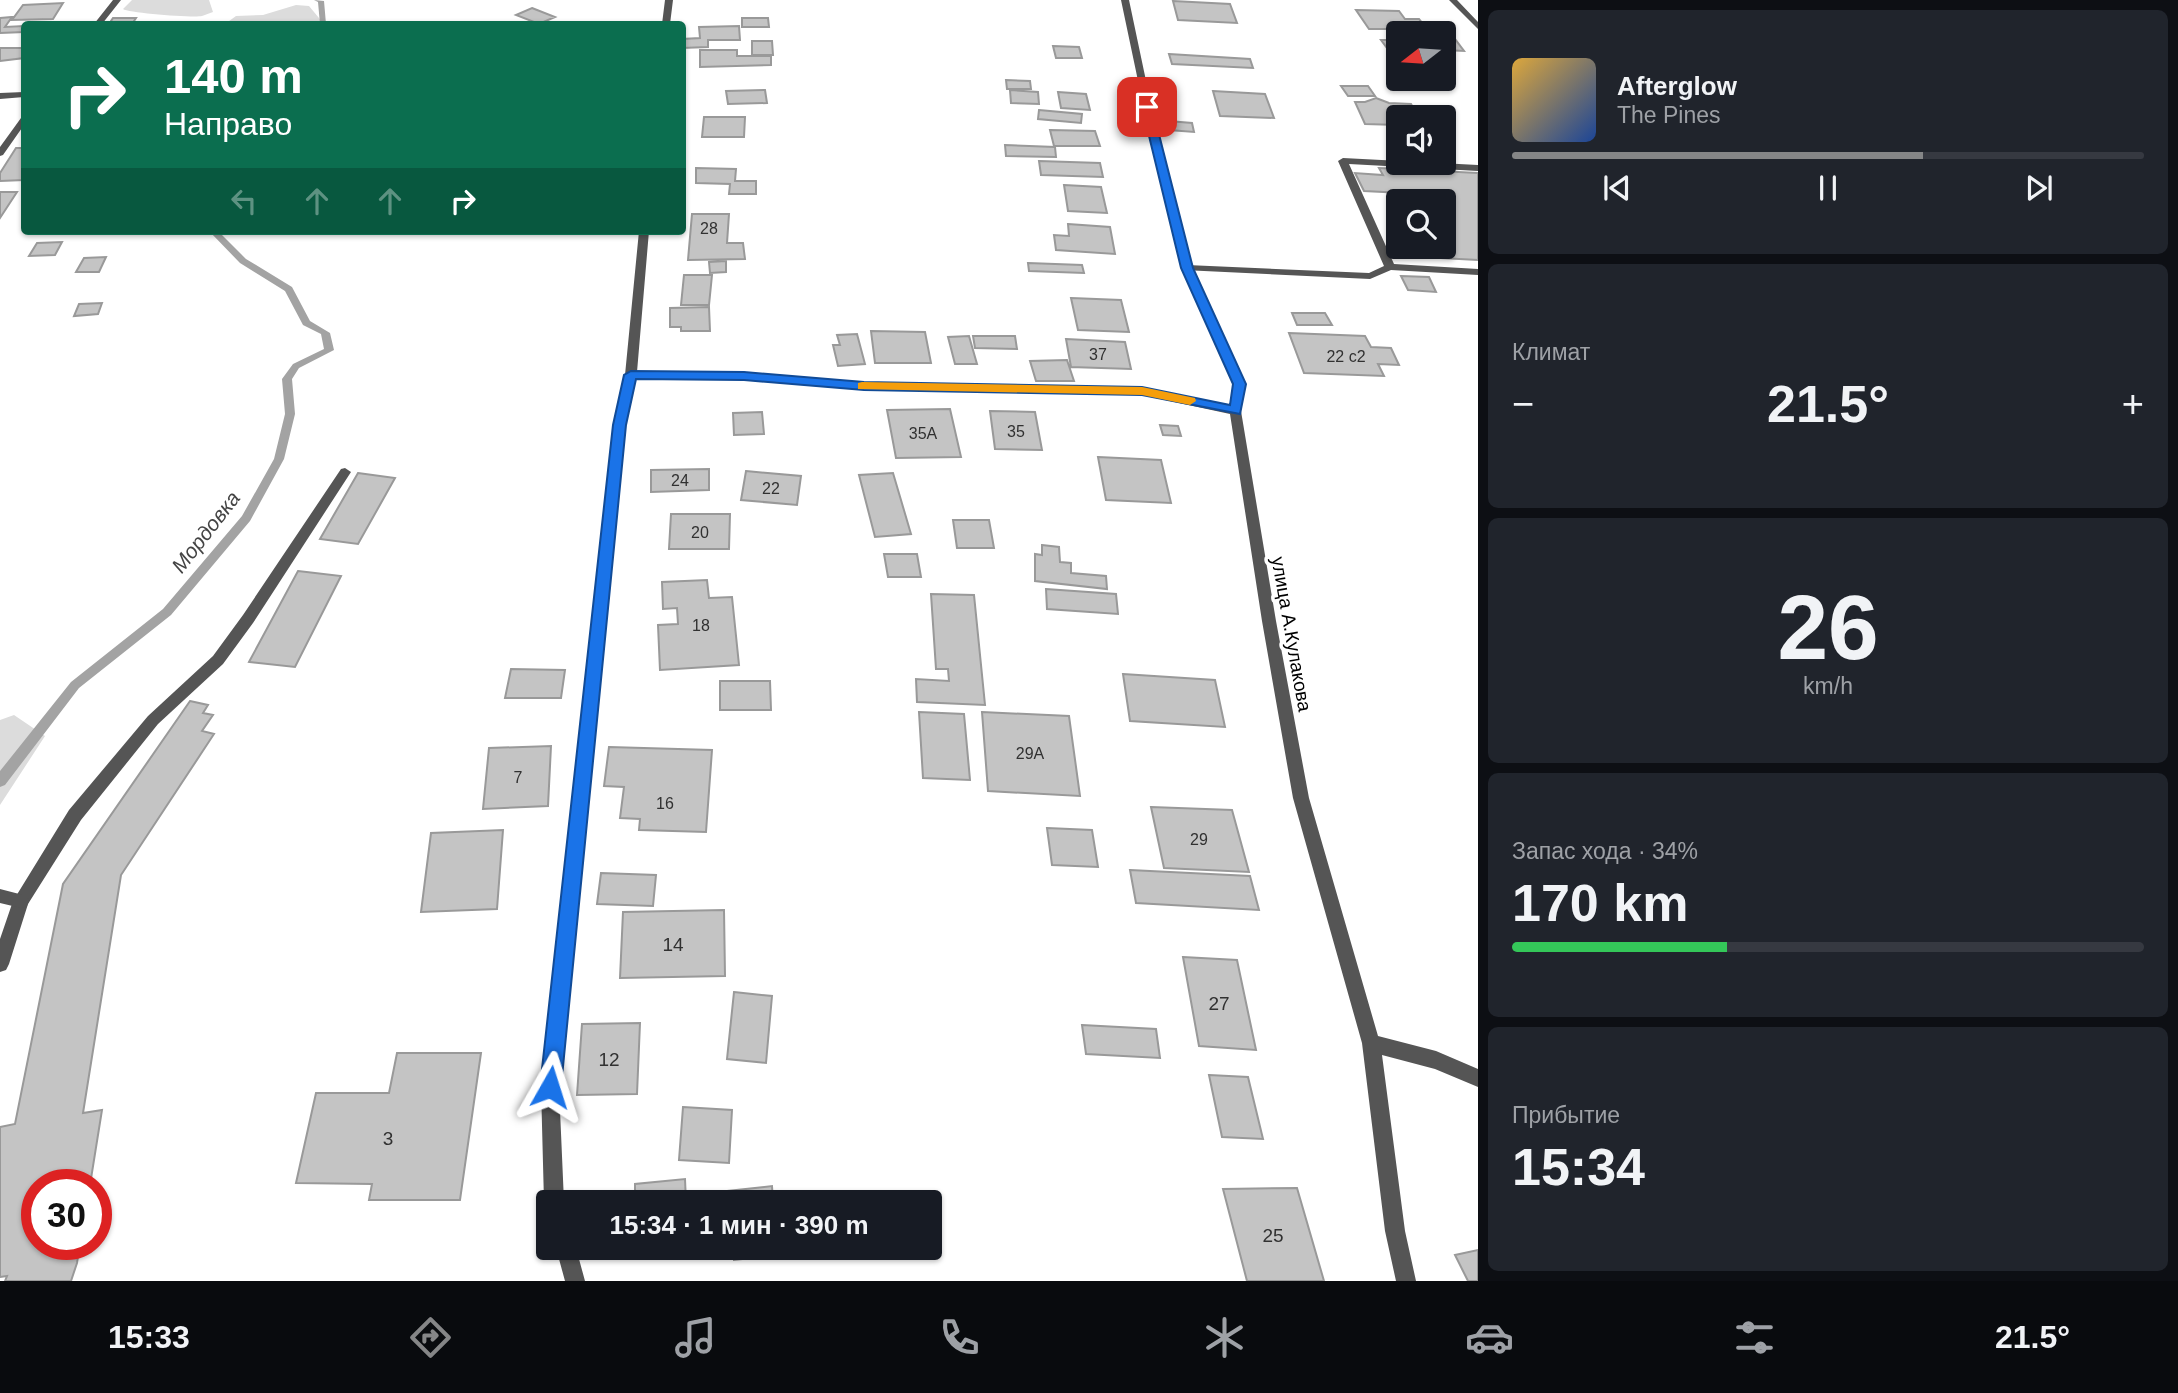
<!DOCTYPE html>
<html lang="ru">
<head>
<meta charset="utf-8">
<style>
	:root { --surface:#171b24; --page:#20242c; --text:#f1f3f6; --muted:#9ea1a6; --line:#363941; --accent:#858687 }
	body { margin:0; font-family:Helvetica,sans-serif; background:var(--page); color:var(--text); height:100vh; display:flex; flex-direction:column; font-size:26px; white-space:nowrap }
	* { box-sizing:border-box; margin:0 }
	p { font-size:23px; color:var(--muted) }
	.icon { flex:none; width:38px; height:38px; fill:none; stroke:currentColor; stroke-width:2; stroke-linecap:round; stroke-linejoin:round }
	.map { position:relative; flex:1; overflow:hidden }
	.details { display:flex; flex-direction:column; gap:10px; padding:10px; background:#0d0f14; width:700px }
	.details>* { flex:none }
	.hud { position:absolute; left:21px; top:21px; width:665px; height:214px; border-radius:7px; box-shadow:0 2px 5px #0004; background:#0b6e4f; color:#fff; overflow:hidden }
	.needle { width:46px; rotate:253deg }
	.buttons { position:absolute; left:1386px; top:21px; display:grid; gap:14px }
	.buttons a { display:grid; place-items:center; width:70px; height:70px; border-radius:7px; background:var(--surface); box-shadow:0 2px 5px #0004; font-size:35px }
	.speed { position:absolute; left:21px; top:1169px; display:flex; gap:14px; font-size:35px; font-weight:700; text-align:center }
	.speed>* { display:grid; place-content:center; width:91px; height:91px; border-radius:50%; background:var(--surface); box-shadow:0 2px 5px #0004; line-height:1 }
	.speed .limit { border:10px solid #d22; background:#fff; color:#111 }
	.pin { position:absolute; display:grid; place-items:center; width:60px; height:60px; color:#fff; margin:-30px; border-radius:14px; box-shadow:0 4px 10px #0006 }
	.me { position:absolute; width:77px; margin:-38px; rotate:6deg; stroke-linejoin:round; filter:drop-shadow(0 0 5px #0008) }
	.turn { display:flex; align-items:center; gap:24px; height:147px; padding:0 28px; font-size:32px }
	.turn .icon { width:91px; height:91px; stroke-width:2.5 }
	.turn b { display:block; font-size:49px; line-height:60px }
	.lanes { display:flex; align-items:center; height:66px; padding:0 28px; background:#0003; justify-content:center; gap:35px; direction:ltr }
	.lanes .off { opacity:.35 }
	.big { font-size:52px; font-weight:700; line-height:1.1 }
	.details .card { flex:1; display:flex; flex-direction:column; justify-content:center; gap:10px; min-width:0; padding:0 24px; border-radius:10px; background:var(--page) }
	.details .dial { align-items:center; gap:0 }
	.dial b { font-size:91px; line-height:1 }
	.song { display:flex; align-items:center; gap:21px }
	.cover { width:84px; height:84px; border-radius:10px; background:linear-gradient(135deg,hsl(40 70% 55%),hsl(220 70% 35%)) }
	.played { height:7px; border-radius:4px; background:linear-gradient(90deg,var(--accent) 65%,var(--line) 65%) }
	.keys { display:flex; justify-content:space-around; direction:ltr }
	.heat { display:flex; justify-content:space-between; align-items:center; font-size:38px; direction:ltr }
	.charge { height:10px; border-radius:5px; background:linear-gradient(90deg,#34c759 34%,var(--line) 0) }
	.trip { position:absolute; left:536px; top:1190px; width:406px; height:70px; border-radius:7px; background:var(--surface); box-shadow:0 2px 5px #0004; font-weight:700; line-height:70px; text-align:center }
	.tab-bar { display:flex; height:112px; justify-content:space-around; align-items:center; background:#090b0e; color:var(--muted) }
	.tab-bar .icon { width:49px; height:49px }
	.tab-bar .on { color:var(--accent) }
	.tab-bar b { font-size:32px; color:var(--text) }
	main { display:flex; flex:1; min-height:0 }
	.map>svg:first-child { display:block }
	.green { fill:#dcdcdc }
	.lines { fill:none; stroke-linecap:round; stroke-linejoin:round }
	.stream { fill:#a3a3a3; fill-rule:evenodd }
	.building { fill:#c4c4c4; stroke:#999; stroke-width:2 }
	.lane { fill:#555; fill-rule:evenodd }
	.street { fill:#555; fill-rule:evenodd }
	.route { fill:#1a73e8; stroke:#114b97; stroke-width:2 }
	.slow { fill:#f59e0b }
	.labels { text-anchor:middle; stroke-width:7; stroke-linejoin:round; paint-order:stroke }
	.number-label { font-size:16px; fill:#313131 }
	.street-label { font-size:19px; fill:#000; stroke:#fff }
	.near-number-label { font-size:19px; fill:#313131 }
	.water-label { font-size:21px; font-style:italic; fill:#444; stroke:#fff }
</style>
</head>
<body>
<main>
<div class="map">
<svg width="1478" height="1281" viewBox="0 0 1478 1281">
	<rect width="100%" height="100%" fill="#fff"/>
	<path class="green" d="M 132,0 L 209,0 L 213,12 C 209,13 206,15 202,16 C 194,18 128,13 123,9 Z
		M 296,5 L 309,6 L 324,24 L 225,24 L 236,16 L 263,15 Z
		M 14,715 L 45,736 L 0,805 L 0,720 Z"/>
	<g class="lines">
		<path class="stream" d="M 314,0 L 324,1 L 326,24 L 320,24 L 318,2 Z
			M 209,231 L 218,231 L 246,259 L 292,287 L 310,321 L 330,333 L 334,350 L 299,368 L 292,379 L 295,414 L 284,459 L 250,521 L 171,615 L 79,688 L 5,785 L 0,787 L 0,771 L 71,682 L 163,609 L 242,516 L 274,459 L 285,414 L 282,379 L 293,364 L 324,349 L 321,334 L 303,325 L 285,291 L 240,263 Z"/>
	</g>
	<path class="building" d="M 1173,1 L 1230,4 L 1237,23 L 1178,20 Z
		M 63,3 L 53,19 L 12,20 L 23,5 Z
		M 532,8 L 555,17 L 539,24 L 516,15 Z
		M 1356,10 L 1399,11 L 1405,19 L 1419,19 L 1427,29 L 1369,29 Z
		M 12,17 L 5,27 L 24,26 L 24,32 L 0,33 L 0,18 Z
		M 113,18 L 136,18 L 132,24 L 109,24 Z
		M 742,18 L 768,18 L 769,27 L 742,27 Z
		M 739,26 L 740,40 L 708,40 L 708,47 L 682,48 L 682,39 L 700,38 L 699,27 Z
		M 1444,38 L 1455,39 L 1464,51 L 1444,50 Z
		M 1381,40 L 1398,40 L 1398,49 L 1387,48 Z
		M 752,41 L 772,41 L 773,55 L 752,55 Z
		M 1053,46 L 1079,47 L 1082,58 L 1056,58 Z
		M 0,48 L 24,48 L 24,58 L 0,61 Z
		M 700,50 L 737,50 L 737,56 L 771,56 L 771,65 L 700,67 Z
		M 1169,54 L 1250,59 L 1253,68 L 1172,64 Z
		M 1006,80 L 1030,81 L 1031,89 L 1007,89 Z
		M 1341,86 L 1368,86 L 1375,96 L 1348,96 Z
		M 765,90 L 767,103 L 728,104 L 726,91 Z
		M 1010,90 L 1038,92 L 1039,104 L 1011,103 Z
		M 1213,91 L 1265,94 L 1274,118 L 1220,116 Z
		M 1058,92 L 1086,94 L 1090,110 L 1061,108 Z
		M 1376,98 L 1389,103 L 1411,104 L 1415,111 L 1406,111 L 1409,117 L 1398,117 L 1398,125 L 1365,124 L 1355,102 L 1365,102 Z
		M 1039,110 L 1082,114 L 1081,123 L 1038,119 Z
		M 704,117 L 745,117 L 744,137 L 702,137 Z
		M 1168,121 L 1192,123 L 1194,132 L 1169,130 Z
		M 1050,130 L 1095,131 L 1100,146 L 1054,146 Z
		M 1005,145 L 1055,147 L 1056,157 L 1006,156 Z
		M 16,148 L 24,148 L 24,180 L 0,181 L 0,173 Z
		M 1039,161 L 1100,163 L 1103,177 L 1041,175 Z
		M 696,168 L 736,169 L 735,181 L 756,181 L 756,194 L 729,194 L 730,184 L 696,183 Z
		M 1379,168 L 1478,173 L 1478,260 L 1422,257 L 1416,247 L 1444,247 L 1444,201 L 1407,201 L 1403,193 L 1364,191 L 1355,173 L 1383,175 Z
		M 1064,185 L 1101,187 L 1107,213 L 1068,211 Z
		M 0,192 L 17,192 L 0,218 Z
		M 692,214 L 729,214 L 727,243 L 743,243 L 745,259 L 688,260 Z
		M 1068,224 L 1110,227 L 1115,254 L 1056,250 L 1054,235 L 1069,236 Z
		M 62,242 L 55,255 L 29,256 L 37,243 Z
		M 106,257 L 99,272 L 76,272 L 84,258 Z
		M 726,261 L 726,272 L 710,273 L 709,262 Z
		M 1028,263 L 1082,265 L 1084,273 L 1029,271 Z
		M 684,275 L 712,275 L 709,305 L 681,305 Z
		M 1401,276 L 1429,277 L 1436,292 L 1408,290 Z
		M 1071,298 L 1121,300 L 1129,332 L 1078,330 Z
		M 102,303 L 98,314 L 74,316 L 79,304 Z
		M 709,307 L 710,331 L 681,331 L 681,327 L 670,327 L 670,308 Z
		M 1292,313 L 1325,313 L 1332,325 L 1297,325 Z
		M 871,331 L 925,332 L 931,363 L 875,363 Z
		M 1289,333 L 1365,336 L 1371,347 L 1391,348 L 1399,365 L 1378,364 L 1384,376 L 1304,373 Z
		M 857,334 L 865,364 L 838,366 L 833,345 L 840,345 L 837,335 Z
		M 969,336 L 977,364 L 955,364 L 948,337 Z
		M 973,336 L 1015,336 L 1017,349 L 975,348 Z
		M 1066,339 L 1125,342 L 1131,369 L 1071,367 Z
		M 1067,360 L 1074,381 L 1036,381 L 1030,361 Z
		M 950,409 L 961,457 L 896,458 L 887,410 Z
		M 990,411 L 1035,412 L 1042,450 L 995,449 Z
		M 762,412 L 764,434 L 734,435 L 733,413 Z
		M 1160,425 L 1178,426 L 1181,436 L 1163,435 Z
		M 1098,457 L 1161,460 L 1171,503 L 1106,500 Z
		M 709,469 L 709,490 L 651,492 L 651,470 Z
		M 746,471 L 801,476 L 797,505 L 741,500 Z
		M 358,473 L 395,478 L 358,544 L 320,539 Z
		M 893,473 L 911,534 L 875,537 L 859,475 Z
		M 671,514 L 730,514 L 729,549 L 669,549 Z
		M 953,520 L 989,520 L 994,548 L 957,548 Z
		M 1042,545 L 1059,547 L 1060,562 L 1071,563 L 1071,573 L 1106,576 L 1107,589 L 1035,581 L 1035,554 L 1042,555 Z
		M 884,554 L 917,554 L 921,577 L 888,577 Z
		M 298,571 L 341,576 L 295,667 L 249,662 Z
		M 707,580 L 709,598 L 732,597 L 739,665 L 660,670 L 658,625 L 678,624 L 677,608 L 663,609 L 662,582 Z
		M 1046,589 L 1116,594 L 1118,614 L 1047,609 Z
		M 931,594 L 974,595 L 985,705 L 917,702 L 916,679 L 949,681 L 948,669 L 936,669 Z
		M 511,669 L 565,670 L 561,698 L 505,698 Z
		M 1123,674 L 1215,680 L 1225,727 L 1130,721 Z
		M 720,681 L 770,681 L 771,710 L 720,710 Z
		M 190,701 L 208,705 L 203,713 L 213,715 L 202,731 L 214,734 L 121,875 L 83,1113 L 102,1110 L 90,1185 L 37,1185 L 37,1244 L 80,1244 L 77,1263 L 71,1281 L 5,1281 L 7,1276 L 0,1277 L 0,1127 L 15,1124 L 63,884 Z
		M 919,712 L 964,714 L 970,780 L 923,778 Z
		M 982,712 L 1069,716 L 1080,796 L 988,791 Z
		M 551,746 L 548,806 L 483,809 L 489,748 Z
		M 609,747 L 712,750 L 706,832 L 639,830 L 640,819 L 620,818 L 624,787 L 604,786 Z
		M 1151,807 L 1232,810 L 1249,872 L 1164,868 Z
		M 1047,828 L 1092,830 L 1098,867 L 1052,865 Z
		M 503,830 L 497,909 L 421,912 L 431,833 Z
		M 1130,870 L 1250,876 L 1259,910 L 1136,903 Z
		M 601,873 L 656,875 L 653,906 L 597,904 Z
		M 724,910 L 725,976 L 620,978 L 623,912 Z
		M 1183,957 L 1237,960 L 1256,1050 L 1199,1046 Z
		M 734,992 L 772,996 L 766,1063 L 727,1059 Z
		M 640,1023 L 637,1094 L 577,1095 L 582,1024 Z
		M 1082,1025 L 1156,1029 L 1160,1058 L 1086,1054 Z
		M 397,1053 L 481,1053 L 460,1200 L 369,1200 L 372,1184 L 296,1183 L 316,1093 L 389,1093 Z
		M 1209,1075 L 1248,1077 L 1263,1139 L 1222,1137 Z
		M 683,1107 L 732,1110 L 729,1163 L 679,1160 Z
		M 685,1179 L 686,1202 L 635,1202 L 635,1184 Z
		M 772,1186 L 773,1202 L 729,1202 L 728,1191 Z
		M 1297,1188 L 1324,1281 L 1247,1281 L 1223,1189 Z
		M 733,1248 L 778,1248 L 779,1255 L 734,1260 Z
		M 1478,1250 L 1478,1281 L 1468,1281 L 1455,1255 Z"/>
	<g class="lines">
		<path class="lane" d="M 1343,158 L 1478,165 L 1478,171 L 1349,164 L 1394,264 L 1478,269 L 1478,275 L 1391,270 L 1370,279 L 1183,270 L 1183,266 L 1187,265 L 1369,273 L 1384,266 L 1338,161 Z
			M 345,468 L 351,472 L 253,623 L 223,664 L 158,724 L 81,820 L 28,904 L 9,964 L 6,970 L 0,972 L 0,939 L 13,901 L 69,810 L 148,716 L 213,656 L 243,615 L 341,469 Z"/>
		<path class="street" d="M 113,0 L 121,0 L 102,24 L 94,24 Z
			M 665,0 L 673,0 L 670,24 L 662,24 Z
			M 1121,0 L 1129,0 L 1157,133 L 1192,268 L 1245,384 L 1241,411 L 1276,621 L 1309,798 L 1378,1036 L 1436,1051 L 1478,1069 L 1478,1087 L 1435,1069 L 1382,1055 L 1405,1231 L 1416,1281 L 1396,1281 L 1385,1231 L 1362,1043 L 1293,798 L 1262,621 L 1230,414 L 1142,395 L 865,390 L 744,379 L 636,379 L 626,425 L 559,1087 L 564,1202 L 548,1202 L 547,1209 L 544,1202 L 541,1087 L 614,425 L 625,375 L 639,231 L 649,231 L 637,372 L 744,373 L 865,382 L 1142,387 L 1230,406 L 1233,384 L 1182,268 L 1149,133 Z
			M 1449,0 L 1457,0 L 1478,22 L 1478,29 Z
			M 24,92 L 24,97 L 0,99 L 0,93 Z
			M 24,117 L 24,125 L 3,155 L 0,156 L 0,147 L 21,118 Z
			M 0,889 L 27,896 L 29,901 L 27,906 L 21,908 L 0,903 Z
			M 556,1248 L 576,1248 L 585,1281 L 565,1281 Z"/>
	</g>
	<path class="route" d="M 1147,104 L 1152,107 L 1193,268 L 1246,384 L 1240,414 L 1142,395 L 864,390 L 744,380 L 636,379 L 626,425 L 561,1087 L 558,1094 L 550,1097 L 543,1094 L 540,1087 L 613,425 L 624,375 L 631,371 L 744,372 L 864,382 L 1142,387 L 1230,405 L 1233,384 L 1181,268 L 1142,107 Z"/>
	<path class="slow" d="M 862,382 L 1142,387 L 1195,398 L 1196,401 L 1190,405 L 1142,395 L 858,389 L 858,383 Z"/>
	<g class="labels">
		<g class="number-label">
			<text x="709" y="234">28</text>
			<text x="1098" y="360">37</text>
			<text x="1346" y="362">22 с2</text>
			<text x="1016" y="437">35</text>
			<text x="923" y="439">35А</text>
			<text x="680" y="486">24</text>
			<text x="771" y="494">22</text>
			<text x="700" y="538">20</text>
			<text x="701" y="631">18</text>
			<text x="1030" y="759">29А</text>
			<text x="518" y="783">7</text>
			<text x="665" y="809">16</text>
			<text x="1199" y="845">29</text>
		</g>
		<g class="street-label">
			<text transform="translate(1292 634) rotate(80)" y="7">улица А.Кулакова</text>
		</g>
		<g class="near-number-label">
			<text x="673" y="951">14</text>
			<text x="1219" y="1010">27</text>
			<text x="609" y="1066">12</text>
			<text x="388" y="1145">3</text>
			<text x="1273" y="1242">25</text>
		</g>
		<g class="water-label">
			<text transform="translate(206 532) rotate(-52)" y="7">Мордовка</text>
		</g>
	</g>
</svg>
<div class="buttons">
<a><svg class="needle" viewBox="-14 -14 28 28"><path d="M0-13l5 13h-10z" fill="#e53935"/><path d="M0 13l5-13h-10z" fill="#9ea1a6"/></svg></a>
<a><svg class="icon" aria-label="sound" viewBox="0 0 24 24"><path d="M4 9h4l5-4v14l-5-4H4zM17 9q2 3 0 6"/></svg></a>
<a><svg class="icon" aria-label="search" viewBox="0 0 24 24"><circle cx="10" cy="10" r="6"/><path d="M15 15l6 6"/></svg></a>
</div>
<div class="speed"><div class="limit">30</div></div>
<div class="pin" style="left:1147px;top:107px;background:#d93025"><svg class="icon" aria-label="arrive" viewBox="0 0 24 24"><path d="M6 21V4h12l-3 4 3 4H6"/></svg></div>
<svg class="me" style="left:550px;top:1087px" viewBox="-20 -20 40 40"><path d="M0-17L14 15 0 8-14 15z" fill="#1a73e8" stroke="#fff" stroke-width="4"/></svg>
<div class="trip">15:34 · 1 мин · 390 m</div>
<div class="hud">
<div class="turn"><svg class="icon" aria-label="right" viewBox="0 0 24 24"><path d="M7 20v-9h11M14 6l5 5-5 5"/></svg><div><b>140 m</b>Направо</div></div>
<div class="lanes"><svg class="icon off" aria-label="left" viewBox="0 0 24 24"><path d="M17 20v-9H6M10 6l-5 5 5 5"/></svg><svg class="icon off" aria-label="ahead" viewBox="0 0 24 24"><path d="M12 20V5M6 11l6-6 6 6"/></svg><svg class="icon off" aria-label="ahead" viewBox="0 0 24 24"><path d="M12 20V5M6 11l6-6 6 6"/></svg><svg class="icon" aria-label="right" viewBox="0 0 24 24"><path d="M7 20v-9h11M14 6l5 5-5 5"/></svg></div>
</div>
</div>
<section class="details">
<div class="card">
<div class="song"><i class="cover"></i><div><b>Afterglow</b><p>The Pines</p></div></div>
<div class="played"></div>
<div class="keys"><svg class="icon" aria-label="previous" viewBox="0 0 24 24"><path d="M18 5L8 12l10 7zM5 5v14"/></svg><svg class="icon" aria-label="pause" viewBox="0 0 24 24"><path d="M8 5v14M16 5v14"/></svg><svg class="icon" aria-label="next" viewBox="0 0 24 24"><path d="M6 5l10 7-10 7zM19 5v14"/></svg></div>
</div>
<div class="card"><p>Климат</p>
<div class="heat"><a>−</a><b class="big">21.5°</b><a>+</a></div>
</div>
<div class="card dial"><b>26</b><p>km/h</p></div>
<div class="card"><p>Запас хода · 34%</p><b class="big">170 km</b><div class="charge"></div></div>
<div class="card"><p>Прибытие</p><b class="big">15:34</b></div>
</section>
</main>
<nav class="tab-bar">
<b>15:33</b>
<svg class="icon on" aria-label="directions" viewBox="0 0 24 24"><path d="M12 3l9 9-9 9-9-9zM9 14v-3h6M13 9l2 2-2 2"/></svg>
<svg class="icon" aria-label="music" viewBox="0 0 24 24"><path d="M9 18V5l10-2v13"/><circle cx="6" cy="18" r="3"/><circle cx="16" cy="16" r="3"/></svg>
<svg class="icon" aria-label="phone" viewBox="0 0 24 24"><path d="M5 4h4l2 5-3 2q2 4 5 5l2-3 5 2v4C11 20 4 13 5 4z"/></svg>
<svg class="icon" aria-label="climate" viewBox="0 0 24 24"><path d="M12 3v18M4 7l16 10M4 17L20 7"/></svg>
<svg class="icon" aria-label="car" viewBox="0 0 24 24"><path d="M5 17H2v-5l4-1 3-4h7l3 4 3 1v5h-3M9 17h6M6 11h13"/><circle cx="7" cy="17" r="2"/><circle cx="17" cy="17" r="2"/></svg>
<svg class="icon" aria-label="filters" viewBox="0 0 24 24"><path d="M4 7h16M4 17h16"/><circle cx="9" cy="7" r="2"/><circle cx="15" cy="17" r="2"/></svg>
<b>21.5°</b>
</nav>
</body>
</html>
